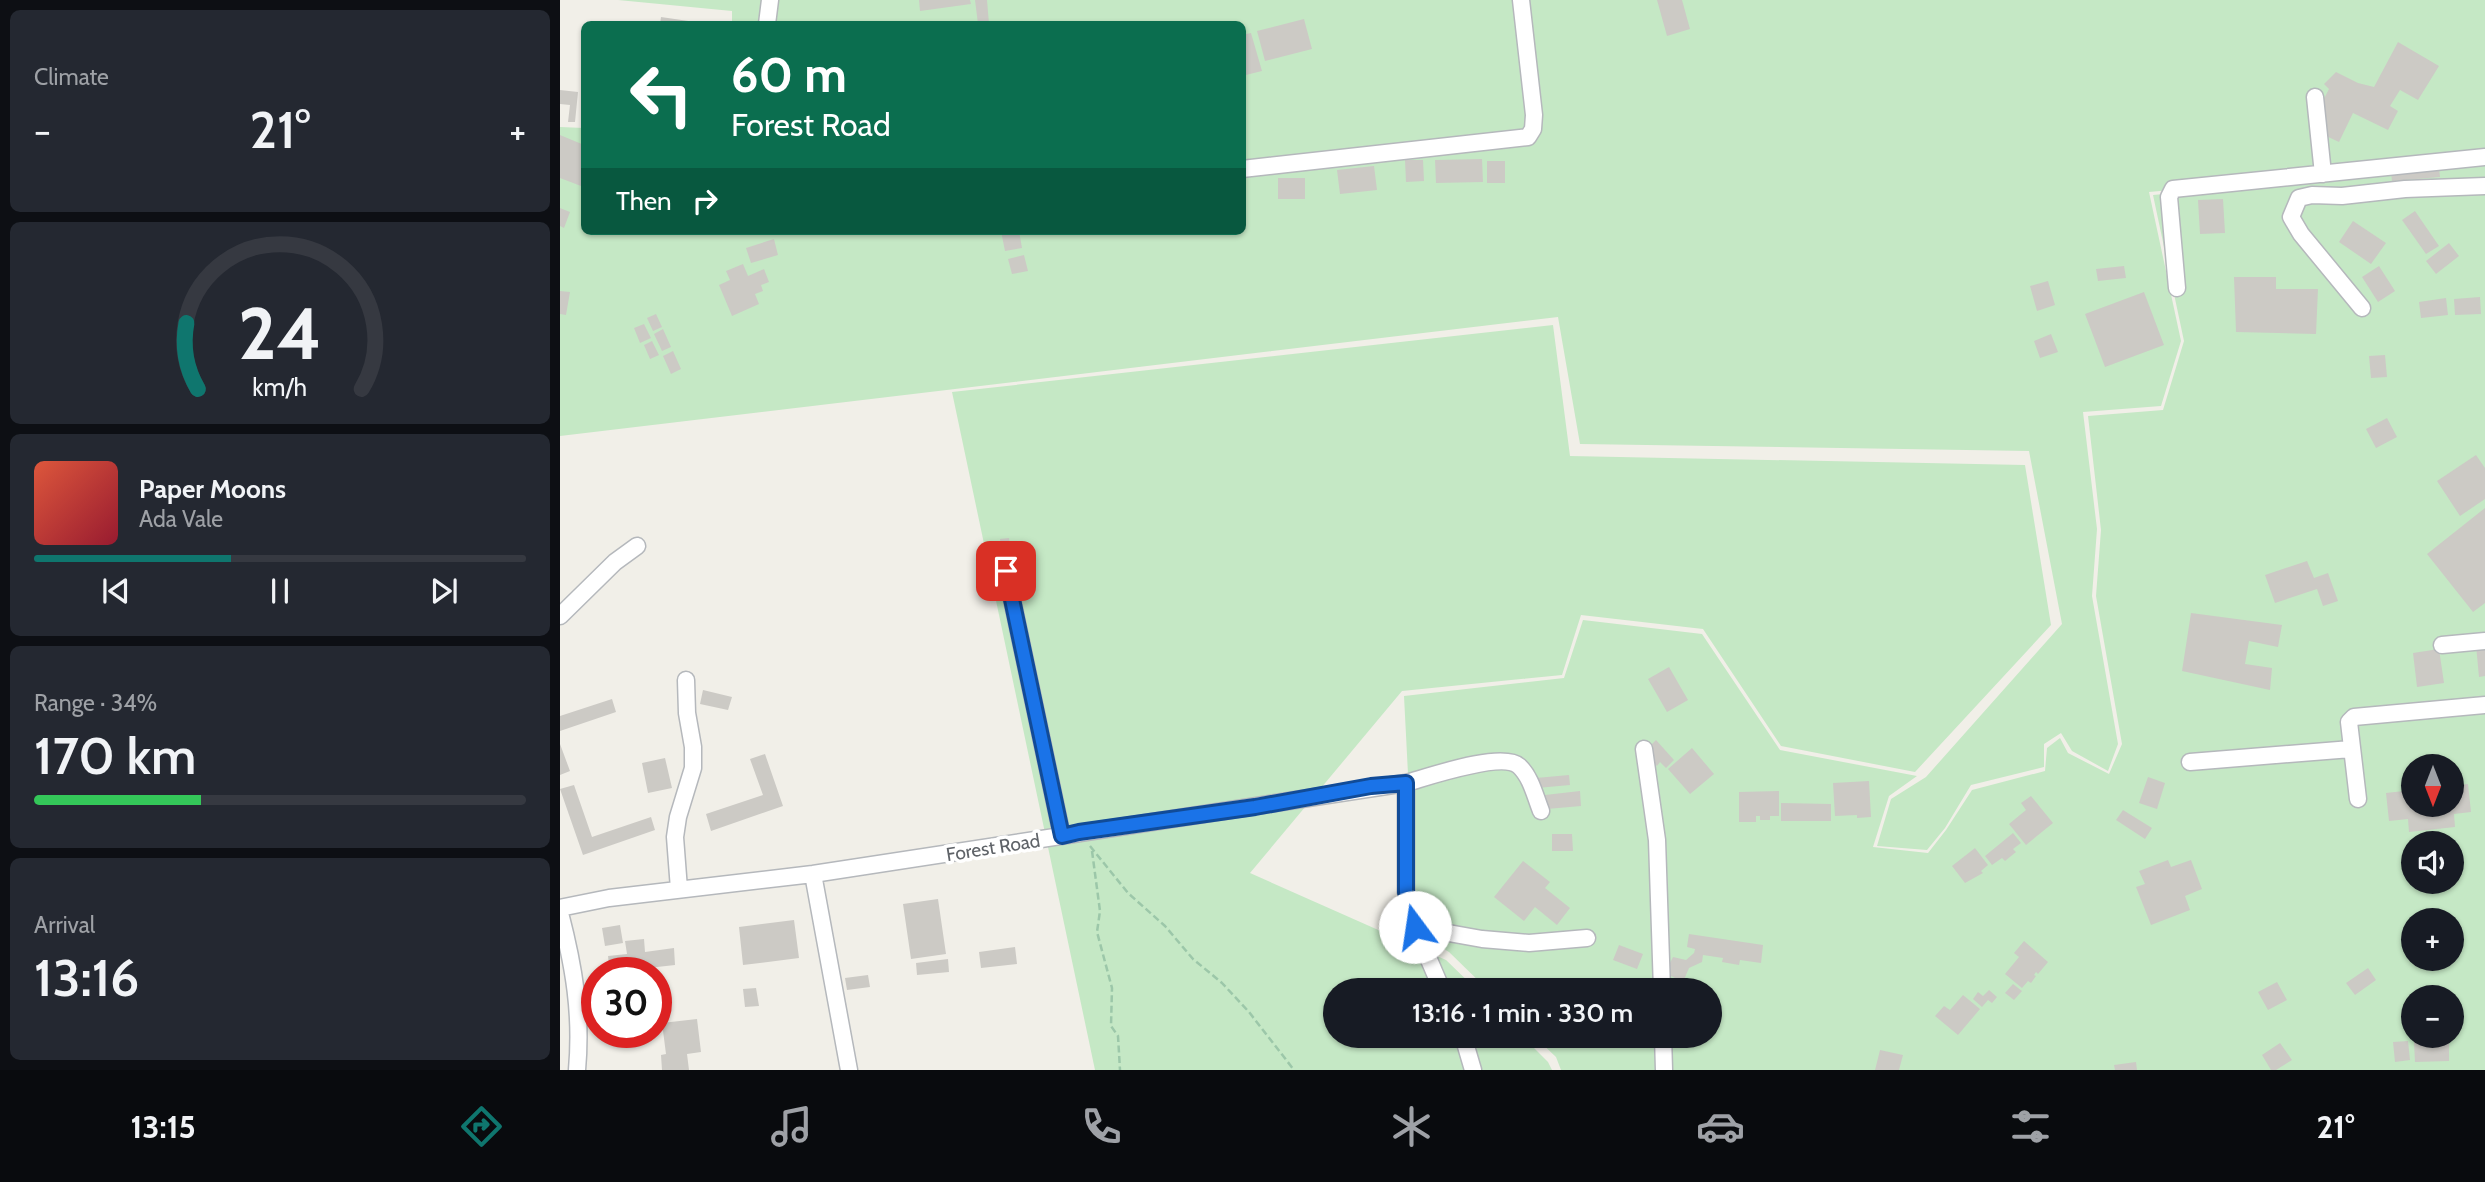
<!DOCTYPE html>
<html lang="en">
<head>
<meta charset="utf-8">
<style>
	:root { --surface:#171b24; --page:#242831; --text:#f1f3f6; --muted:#9ea1a6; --line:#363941; --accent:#0f766e }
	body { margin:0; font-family:Cabin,sans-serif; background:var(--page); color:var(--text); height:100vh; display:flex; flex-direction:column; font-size:26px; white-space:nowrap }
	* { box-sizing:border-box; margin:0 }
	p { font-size:23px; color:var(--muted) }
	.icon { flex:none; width:38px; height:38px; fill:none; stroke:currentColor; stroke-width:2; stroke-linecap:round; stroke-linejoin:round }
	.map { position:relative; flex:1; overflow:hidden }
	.drawer { display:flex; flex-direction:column; gap:10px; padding:10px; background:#0d0f14; width:560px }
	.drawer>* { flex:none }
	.top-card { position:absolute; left:21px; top:21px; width:665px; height:214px; border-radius:10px; box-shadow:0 2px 5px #0004; background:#0b6e4f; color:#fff; overflow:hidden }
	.needle { width:46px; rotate:180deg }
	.fabs { position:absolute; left:1841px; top:754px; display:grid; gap:14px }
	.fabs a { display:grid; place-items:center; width:63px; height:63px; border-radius:50%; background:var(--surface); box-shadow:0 2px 5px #0004; font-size:35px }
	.speed { position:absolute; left:21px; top:957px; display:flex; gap:14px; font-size:35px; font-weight:700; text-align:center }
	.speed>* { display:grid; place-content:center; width:91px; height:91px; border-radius:50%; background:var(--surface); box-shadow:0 2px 5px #0004; line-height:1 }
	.speed .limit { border:10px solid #d22; background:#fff; color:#111 }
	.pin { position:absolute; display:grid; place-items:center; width:60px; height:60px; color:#fff; margin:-30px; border-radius:14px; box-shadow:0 4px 10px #0006 }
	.me { position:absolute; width:77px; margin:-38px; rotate:346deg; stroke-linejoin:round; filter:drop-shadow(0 0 5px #0008) }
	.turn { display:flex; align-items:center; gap:24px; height:147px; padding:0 35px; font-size:32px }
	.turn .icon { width:91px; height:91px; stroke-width:2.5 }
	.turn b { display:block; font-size:49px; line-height:60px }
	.then { display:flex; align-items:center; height:66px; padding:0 35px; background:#0003; gap:14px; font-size:26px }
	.big { font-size:52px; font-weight:600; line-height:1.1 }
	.drawer .card { flex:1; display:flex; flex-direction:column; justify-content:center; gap:10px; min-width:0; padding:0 24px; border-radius:10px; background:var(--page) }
	.drawer .dial { align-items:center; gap:0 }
	.dial svg { height:182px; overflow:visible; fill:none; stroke:var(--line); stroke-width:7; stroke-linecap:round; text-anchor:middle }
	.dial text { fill:var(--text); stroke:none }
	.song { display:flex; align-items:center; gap:21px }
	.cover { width:84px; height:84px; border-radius:10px; background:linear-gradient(135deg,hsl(10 70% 55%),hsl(350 70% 35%)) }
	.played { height:7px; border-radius:4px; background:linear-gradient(90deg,var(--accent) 40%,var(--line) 40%) }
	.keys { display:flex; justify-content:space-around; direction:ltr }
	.heat { display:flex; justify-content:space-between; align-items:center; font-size:38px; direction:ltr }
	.charge { height:10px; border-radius:5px; background:linear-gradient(90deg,#34c759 34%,var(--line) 0) }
	.trip { position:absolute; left:763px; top:978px; width:399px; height:70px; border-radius:35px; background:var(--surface); box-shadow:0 2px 5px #0004; font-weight:600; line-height:70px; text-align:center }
	.tab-bar { display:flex; height:112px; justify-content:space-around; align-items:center; background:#090b0e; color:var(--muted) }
	.tab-bar .icon { width:49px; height:49px }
	.tab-bar .current { color:var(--accent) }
	.tab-bar b { font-size:32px; color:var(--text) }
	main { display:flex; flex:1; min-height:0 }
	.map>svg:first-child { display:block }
	.green { fill:#c5e8c5; fill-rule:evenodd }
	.building { fill:#cccac5 }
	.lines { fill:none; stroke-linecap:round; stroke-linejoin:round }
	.minor-casing { stroke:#b5b8bc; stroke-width:19 }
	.path { stroke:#9cc7a9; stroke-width:2.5; stroke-dasharray:7 3.5; stroke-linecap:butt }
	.minor { stroke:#fff; stroke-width:16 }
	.route-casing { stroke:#114b97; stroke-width:18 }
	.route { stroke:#1a73e8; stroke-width:12 }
	.labels { text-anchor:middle; stroke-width:7; stroke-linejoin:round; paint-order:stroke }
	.street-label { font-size:19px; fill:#5f6368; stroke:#fff }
</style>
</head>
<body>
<main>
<section class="drawer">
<div class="card"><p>Climate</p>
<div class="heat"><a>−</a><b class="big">21°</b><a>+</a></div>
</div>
<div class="card dial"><svg viewBox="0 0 100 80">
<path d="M14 69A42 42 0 1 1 86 69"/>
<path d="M14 69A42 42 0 0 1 9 40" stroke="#0f766e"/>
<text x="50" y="56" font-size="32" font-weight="700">24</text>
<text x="50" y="72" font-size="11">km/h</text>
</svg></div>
<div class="card">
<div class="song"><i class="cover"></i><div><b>Paper Moons</b><p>Ada Vale</p></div></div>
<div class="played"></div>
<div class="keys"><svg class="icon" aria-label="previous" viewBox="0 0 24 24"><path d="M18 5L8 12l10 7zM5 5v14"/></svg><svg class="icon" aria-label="pause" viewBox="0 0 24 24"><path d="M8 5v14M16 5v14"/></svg><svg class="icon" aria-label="next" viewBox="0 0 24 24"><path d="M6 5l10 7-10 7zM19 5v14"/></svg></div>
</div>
<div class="card"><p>Range · 34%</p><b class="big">170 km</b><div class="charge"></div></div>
<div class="card"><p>Arrival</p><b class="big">13:16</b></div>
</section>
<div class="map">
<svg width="1925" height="1070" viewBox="0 0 1925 1070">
	<rect width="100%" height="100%" fill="#f1efe8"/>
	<path class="green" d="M 58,0 L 1925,0 L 1925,161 L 1589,192 L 1621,341 L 1601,406 L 1523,412 L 1537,529 L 1532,596 L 1558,744 L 1548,771 L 1512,751 L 1501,733 L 1484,744 L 1484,767 L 1411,785 L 1385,828 L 1367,850 L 1317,846 L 1331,799 L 1366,777 L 1502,624 L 1469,451 L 1020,444 L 998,317 L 0,436 L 0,127 L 24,128 L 24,231 L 682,231 L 682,24 L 172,24 L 172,11 Z
		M 1925,165 L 1925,1070 L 1001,1070 L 996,1057 L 974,1036 L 1150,1036 L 1150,990 L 928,990 L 889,952 L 867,939 L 854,891 L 844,696 L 1004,678 L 1023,620 L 1142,634 L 1220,750 L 1357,776 L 1329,796 L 1313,847 L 1368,853 L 1386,830 L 1412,790 L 1485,771 L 1487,748 L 1500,738 L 1508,753 L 1549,774 L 1562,744 L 1536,596 L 1541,530 L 1528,416 L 1603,410 L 1624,341 L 1593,195 ZM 1853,766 L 1892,766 L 1892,805 L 1853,805 ZM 1853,844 L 1892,844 L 1892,882 L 1853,882 ZM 1853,920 L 1892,920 L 1892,959 L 1853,959 ZM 1853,998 L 1892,998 L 1892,1036 L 1853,1036 Z
		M 993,325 L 1010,456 L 1465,465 L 1491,625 L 1355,772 L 1221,746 L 1143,629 L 1021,615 L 1002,675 L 842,691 L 690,873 L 886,960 L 917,990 L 775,990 L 775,1036 L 962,1036 L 988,1062 L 992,1070 L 535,1070 L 392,392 Z"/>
	<path class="building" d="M 359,0 L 410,0 L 411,4 L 360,11 Z
		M 415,0 L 427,0 L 429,24 L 418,24 Z
		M 1097,0 L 1122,0 L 1130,29 L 1107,36 Z
		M 101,17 L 142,23 L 142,24 L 100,24 Z
		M 744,19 L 752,49 L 705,61 L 697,31 Z
		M 691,33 L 702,71 L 682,76 L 682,35 Z
		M 1838,42 L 1879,66 L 1858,100 L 1840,90 L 1830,106 L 1838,111 L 1828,130 L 1793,113 L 1779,142 L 1749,128 L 1769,89 L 1764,84 L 1776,72 L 1798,83 L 1814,87 Z
		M 0,90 L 18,92 L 15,122 L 8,122 L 10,105 L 0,104 Z
		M 0,135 L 24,145 L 24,178 L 21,186 L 0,178 Z
		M 922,159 L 923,182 L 876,183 L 875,160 Z
		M 845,160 L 863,160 L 864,181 L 846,182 Z
		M 927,161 L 945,161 L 945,183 L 927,183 Z
		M 814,166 L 817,190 L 780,194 L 777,170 Z
		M 1879,168 L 1880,177 L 1832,181 L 1831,172 Z
		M 718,178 L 745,178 L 745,199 L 718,199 Z
		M 1663,199 L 1665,233 L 1640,234 L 1638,200 Z
		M 0,208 L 10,212 L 4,228 L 0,226 Z
		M 1855,211 L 1879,246 L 1866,254 L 1842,220 Z
		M 1793,221 L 1826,243 L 1811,264 L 1779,242 Z
		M 441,231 L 459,231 L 462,248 L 445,251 Z
		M 214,239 L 218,255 L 191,263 L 186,248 Z
		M 1889,243 L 1899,256 L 1876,274 L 1866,261 Z
		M 464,255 L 468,271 L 452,274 L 448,259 Z
		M 183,264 L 188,276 L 204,269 L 209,282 L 201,285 L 203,291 L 195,294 L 199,304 L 172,316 L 159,285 L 170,280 L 166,271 Z
		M 1564,266 L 1566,278 L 1538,281 L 1536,269 Z
		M 1819,266 L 1835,291 L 1818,302 L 1802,277 Z
		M 1674,277 L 1716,277 L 1716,289 L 1758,289 L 1756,334 L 1676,332 Z
		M 1488,281 L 1495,305 L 1477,311 L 1470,286 Z
		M 0,291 L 10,292 L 6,315 L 0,314 Z
		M 1584,292 L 1604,345 L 1545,367 L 1525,314 Z
		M 1920,297 L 1921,314 L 1895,315 L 1894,299 Z
		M 1886,298 L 1888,315 L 1861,318 L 1859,302 Z
		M 96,314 L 102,327 L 93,331 L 87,318 Z
		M 84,324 L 91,338 L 80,343 L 74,328 Z
		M 103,329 L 111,347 L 102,351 L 94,334 Z
		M 1491,334 L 1498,352 L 1480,358 L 1474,341 Z
		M 92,341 L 99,355 L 90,359 L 84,345 Z
		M 113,351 L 121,369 L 111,374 L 103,356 Z
		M 1825,355 L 1827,377 L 1811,378 L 1809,356 Z
		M 1827,418 L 1837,437 L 1816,448 L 1806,429 Z
		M 1916,455 L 1925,468 L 1925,499 L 1900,516 L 1877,481 Z
		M 1925,508 L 1925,603 L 1913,612 L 1867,554 Z
		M 449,538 L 451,553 L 442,554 L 440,539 Z
		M 1747,561 L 1754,578 L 1768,573 L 1778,601 L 1763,606 L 1757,589 L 1715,603 L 1705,575 Z
		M 1631,613 L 1722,625 L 1718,647 L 1689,641 L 1685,664 L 1712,668 L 1710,690 L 1622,671 Z
		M 1925,644 L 1925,676 L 1919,677 L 1916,645 Z
		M 1879,649 L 1884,683 L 1857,687 L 1853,653 Z
		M 1109,667 L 1128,700 L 1107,712 L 1088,679 Z
		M 143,690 L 172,697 L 168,710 L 140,704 Z
		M 52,699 L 56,712 L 0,731 L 0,716 Z
		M 1096,740 L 1114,760 L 1106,768 L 1100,762 L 1097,766 L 1088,757 L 1087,749 Z
		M 0,744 L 10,771 L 0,775 Z
		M 1132,748 L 1154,774 L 1130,794 L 1108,769 Z
		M 205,754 L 223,806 L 151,831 L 146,814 L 203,795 L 190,759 Z
		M 105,758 L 112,788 L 88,793 L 82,763 Z
		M 1009,775 L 1010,785 L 977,788 L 976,778 Z
		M 1588,777 L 1605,783 L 1597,809 L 1579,803 Z
		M 1309,781 L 1311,817 L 1297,818 L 1297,815 L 1275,816 L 1273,783 Z
		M 1908,784 L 1911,812 L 1894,814 L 1895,827 L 1849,832 L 1848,819 L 1829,821 L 1826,793 L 1853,790 L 1853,805 L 1892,805 L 1892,786 Z
		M 14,785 L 32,837 L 91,817 L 95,830 L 23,855 L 0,789 Z
		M 1020,791 L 1021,806 L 987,809 L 985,795 Z
		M 1219,791 L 1219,816 L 1210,816 L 1210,820 L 1200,820 L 1200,816 L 1196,816 L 1196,822 L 1179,822 L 1179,792 Z
		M 1471,796 L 1493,823 L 1466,845 L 1449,824 L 1466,810 L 1461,803 Z
		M 1221,803 L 1271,804 L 1271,821 L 1221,821 Z
		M 1563,810 L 1592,828 L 1585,839 L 1556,820 Z
		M 1453,833 L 1461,843 L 1453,849 L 1456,852 L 1445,861 L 1442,858 L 1432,865 L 1425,856 Z
		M 992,834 L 1012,834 L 1013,851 L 992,851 Z
		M 1415,848 L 1428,865 L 1421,871 L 1423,873 L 1405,883 L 1392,866 Z
		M 1608,860 L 1611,867 L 1631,860 L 1642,889 L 1625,896 L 1630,910 L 1591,925 L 1576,887 L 1585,884 L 1579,871 Z
		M 963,861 L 990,882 L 985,888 L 1010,908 L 997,925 L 975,907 L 964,921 L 934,897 Z
		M 378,899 L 386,954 L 351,959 L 343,904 Z
		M 234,920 L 239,958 L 183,965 L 179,927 Z
		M 60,925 L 63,943 L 45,946 L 42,928 Z
		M 1129,934 L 1203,945 L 1201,963 L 1180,960 L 1179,965 L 1162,962 L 1163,958 L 1143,955 L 1142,962 L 1129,968 L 1123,982 L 1105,973 L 1113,957 L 1126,960 L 1134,953 L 1135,949 L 1127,947 Z
		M 84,939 L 85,952 L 114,948 L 115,965 L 88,968 L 89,973 L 50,973 L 48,956 L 67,954 L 65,941 Z
		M 1464,941 L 1488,962 L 1478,974 L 1476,972 L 1474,975 L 1476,976 L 1471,983 L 1468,981 L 1462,988 L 1445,974 L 1459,957 L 1454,953 Z
		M 1059,945 L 1083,954 L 1077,969 L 1053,960 Z
		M 455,947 L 457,964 L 421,968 L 419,952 Z
		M 388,959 L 389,972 L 357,975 L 356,963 Z
		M 1808,968 L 1816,980 L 1795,995 L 1786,983 Z
		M 308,975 L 310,987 L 287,990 L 285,978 Z
		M 1717,982 L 1727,1000 L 1708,1010 L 1698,992 Z
		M 1453,984 L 1462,991 L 1454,1000 L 1445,993 Z
		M 196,988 L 199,1006 L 185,1007 L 183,989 Z
		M 1429,990 L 1437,997 L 1432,1003 L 1428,1000 L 1422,1007 L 1413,999 L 1418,992 L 1423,996 Z
		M 1403,995 L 1420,1009 L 1398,1035 L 1375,1016 L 1384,1006 L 1390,1010 Z
		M 137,1019 L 141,1052 L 127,1054 L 129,1070 L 102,1070 L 101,1055 L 106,1054 L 102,1023 Z
		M 62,1032 L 94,1032 L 95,1038 L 63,1044 Z
		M 1848,1041 L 1850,1060 L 1835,1062 L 1833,1042 Z
		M 1889,1041 L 1889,1061 L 1855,1062 L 1854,1042 Z
		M 1720,1043 L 1732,1060 L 1716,1070 L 1711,1070 L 1702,1055 Z
		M 1320,1050 L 1343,1055 L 1339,1070 L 1315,1070 Z
		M 1576,1062 L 1577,1070 L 1555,1070 L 1554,1065 Z"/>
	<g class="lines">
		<g class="minor-casing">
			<path id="minor" d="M 207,24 L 210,0
				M 1755,97 L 1763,174
				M 682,169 L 968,137 L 973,129 L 974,115 L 961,0
				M 1617,288 L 1609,197 L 1613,189 L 1925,157
				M 1802,308 L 1741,234 L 1731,217 L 1739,198 L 1752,195 L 1782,196 L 1845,189 L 1925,186
				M 446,571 L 502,836
				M 0,616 L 55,562 L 77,546
				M 1882,645 L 1925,641
				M 1084,749 L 1097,840 L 1102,990
				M 1630,762 L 1791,749
				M 846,783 C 868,777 942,751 959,766 C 971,777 975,796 981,811
				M 1798,799 L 1789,722 L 1794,717 L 1925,705
				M 253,874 L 289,1070
				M 119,889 L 115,837 L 118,817 L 133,768 L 133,747 L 127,713 L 126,680
				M 0,908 L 49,898 L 253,874 L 846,783 L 846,892 L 855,927 L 882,990
				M 0,913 C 14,967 22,1014 17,1070
				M 855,927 L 922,939 L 969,943 L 1027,938
				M 903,1036 L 913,1070
				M 1103,1036 L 1104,1070"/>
		</g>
		<path class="path" d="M 530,846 L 568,893 L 605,926 L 633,959 L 662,983 L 689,1012 L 734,1070
			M 532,851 L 540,911 L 537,932 L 552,988 L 551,1026 L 558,1036 L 560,1070"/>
		<use href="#minor" class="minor"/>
	</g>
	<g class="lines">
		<g class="route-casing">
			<path id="route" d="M 446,571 L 502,836 L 519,832 L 695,807 L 811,786 L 846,783 L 846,892 L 855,927"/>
		</g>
		<use href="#route" class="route"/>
	</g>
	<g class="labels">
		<g class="street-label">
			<text transform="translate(433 847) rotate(-9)" y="7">Forest Road</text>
		</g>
	</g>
</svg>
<div class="fabs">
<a><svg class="needle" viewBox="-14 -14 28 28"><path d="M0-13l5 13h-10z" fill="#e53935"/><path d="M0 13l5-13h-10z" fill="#9ea1a6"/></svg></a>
<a><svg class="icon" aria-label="sound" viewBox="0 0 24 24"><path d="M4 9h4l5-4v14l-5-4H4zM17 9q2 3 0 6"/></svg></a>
<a>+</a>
<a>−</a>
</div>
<div class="speed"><div class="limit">30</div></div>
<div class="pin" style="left:446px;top:571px;background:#d93025"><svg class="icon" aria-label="arrive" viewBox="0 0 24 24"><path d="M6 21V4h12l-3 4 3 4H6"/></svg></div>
<svg class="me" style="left:855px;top:927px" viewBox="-20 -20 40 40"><circle r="19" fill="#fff"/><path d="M0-13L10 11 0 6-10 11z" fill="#1a73e8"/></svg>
<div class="trip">13:16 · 1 min · 330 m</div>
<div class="top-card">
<div class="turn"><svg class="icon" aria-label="left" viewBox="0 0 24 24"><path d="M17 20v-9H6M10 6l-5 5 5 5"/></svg><div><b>60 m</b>Forest Road</div></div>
<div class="then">Then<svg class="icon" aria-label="right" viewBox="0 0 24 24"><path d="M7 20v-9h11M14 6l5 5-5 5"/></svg></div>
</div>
</div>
</main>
<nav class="tab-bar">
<b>13:15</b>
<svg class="icon current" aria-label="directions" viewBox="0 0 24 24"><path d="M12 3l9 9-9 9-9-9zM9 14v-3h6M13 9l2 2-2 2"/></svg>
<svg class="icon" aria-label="music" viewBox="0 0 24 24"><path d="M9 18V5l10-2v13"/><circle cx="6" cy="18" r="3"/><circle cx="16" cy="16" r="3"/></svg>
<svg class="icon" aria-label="phone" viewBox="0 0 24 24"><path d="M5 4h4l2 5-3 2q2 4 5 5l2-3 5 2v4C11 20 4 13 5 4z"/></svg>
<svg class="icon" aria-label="climate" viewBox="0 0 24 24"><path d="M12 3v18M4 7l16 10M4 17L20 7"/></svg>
<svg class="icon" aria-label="car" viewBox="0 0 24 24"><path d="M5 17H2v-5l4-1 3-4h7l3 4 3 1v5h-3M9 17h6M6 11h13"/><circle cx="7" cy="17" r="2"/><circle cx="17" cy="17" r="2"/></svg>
<svg class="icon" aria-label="filters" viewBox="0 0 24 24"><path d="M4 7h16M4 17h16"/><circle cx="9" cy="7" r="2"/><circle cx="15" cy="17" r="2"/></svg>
<b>21°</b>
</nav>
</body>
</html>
